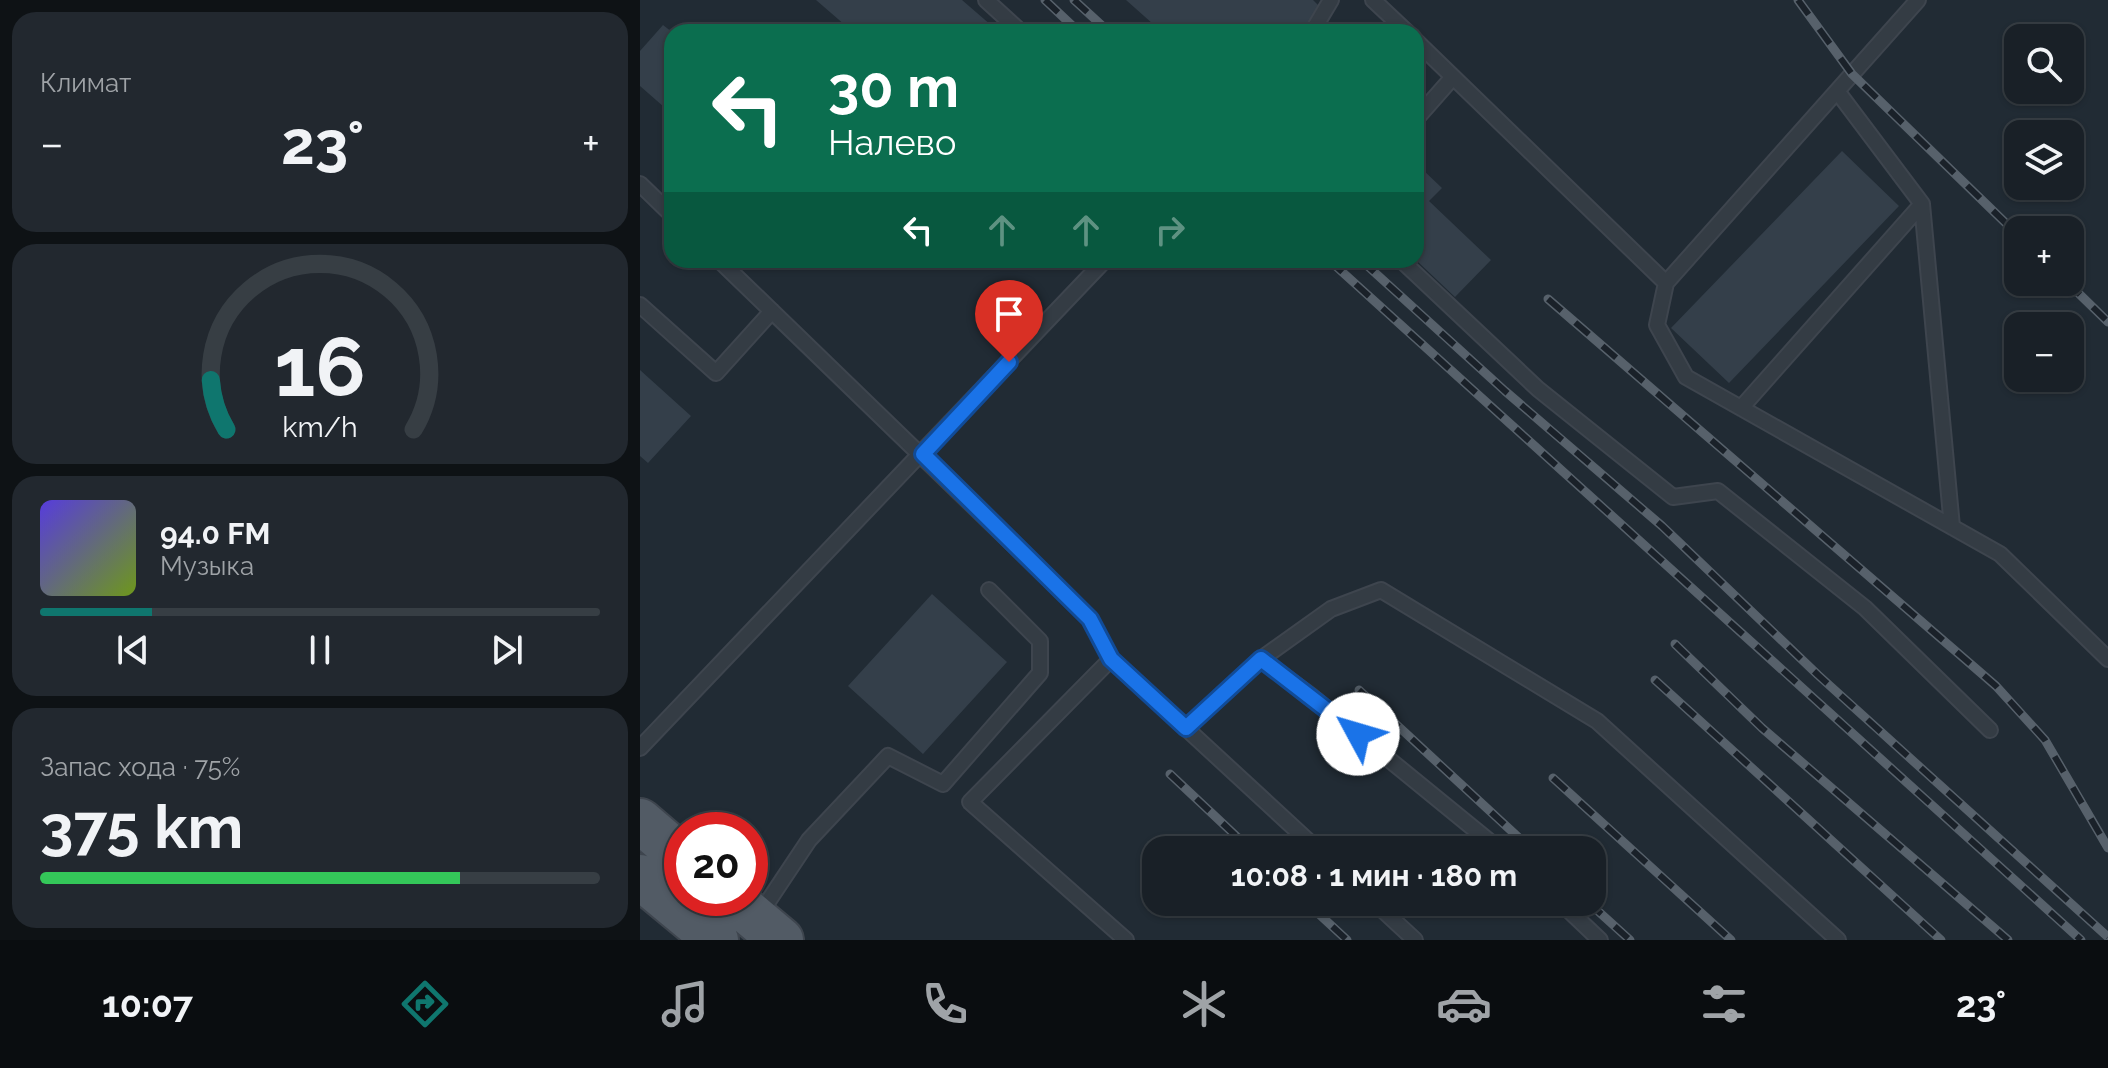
<!DOCTYPE html>
<html lang="ru">
<head>
<meta charset="utf-8">
<style>
	:root { --surface:#192027; --page:#22282f; --text:#f1f3f6; --muted:#9fa3a7; --line:#373e44; --accent:#0f766e }
	body { margin:0; font-family:Raleway,sans-serif; background:var(--page); color:var(--text); height:100vh; display:flex; flex-direction:column; font-size:30px; white-space:nowrap }
	* { box-sizing:border-box; margin:0 }
	p { font-size:26px; color:var(--muted) }
	.icon { flex:none; width:44px; height:44px; fill:none; stroke:currentColor; stroke-width:2; stroke-linecap:round; stroke-linejoin:round }
	.map { position:relative; flex:1; overflow:hidden }
	.panel { display:flex; flex-direction:column; gap:12px; padding:12px; background:#0e1215; width:640px }
	.panel>* { flex:none }
	.top-card { position:absolute; left:24px; top:24px; width:760px; height:244px; border-radius:24px; box-shadow:0 2px 6px #0004,0 0 0 2px var(--line); background:#0b6e4f; color:#fff; overflow:hidden }
	.fabs { position:absolute; left:1364px; top:24px; display:grid; gap:16px }
	.fabs a { display:grid; place-items:center; width:80px; height:80px; border-radius:16px; background:var(--surface); box-shadow:0 2px 6px #0004,0 0 0 2px var(--line); font-size:40px }
	.speed { position:absolute; left:24px; top:812px; display:flex; gap:16px; font-size:40px; font-weight:700; text-align:center }
	.speed>* { display:grid; place-content:center; width:104px; height:104px; border-radius:50%; background:var(--surface); box-shadow:0 2px 6px #0004,0 0 0 2px var(--line); line-height:1 }
	.speed .limit { border:12px solid #d22; background:#fff; color:#111 }
	.pin { position:absolute; display:grid; place-items:center; width:68px; height:68px; color:#fff; margin:-82px -34px; border-radius:50% 50% 50% 0; rotate:-45deg; box-shadow:0 0 8px #0007 }
	.pin .icon { rotate:45deg }
	.me { position:absolute; width:88px; margin:-44px; rotate:309deg; stroke-linejoin:round; filter:drop-shadow(0 0 6px #0008) }
	.turn { display:flex; align-items:center; gap:28px; height:168px; padding:0 32px; font-size:36px }
	.turn .icon { width:104px; height:104px; stroke-width:2.5 }
	.turn b { display:block; font-size:56px; line-height:68px }
	.lanes { display:flex; align-items:center; height:76px; padding:0 32px; background:#0003; justify-content:center; gap:40px; direction:ltr }
	.lanes .off { opacity:.35 }
	.big { font-size:60px; font-weight:700; line-height:1.1 }
	.panel .card { flex:1; display:flex; flex-direction:column; justify-content:center; gap:12px; min-width:0; padding:0 28px; border-radius:24px; background:var(--page) }
	.panel .dial { align-items:center; gap:0 }
	.dial svg { height:208px; overflow:visible; fill:none; stroke:var(--line); stroke-width:7; stroke-linecap:round; text-anchor:middle }
	.dial text { fill:var(--text); stroke:none }
	.song { display:flex; align-items:center; gap:24px }
	.cover { width:96px; height:96px; border-radius:12px; background:linear-gradient(135deg,hsl(250 70% 55%),hsl(80 70% 35%)) }
	.played { height:8px; border-radius:4px; background:linear-gradient(90deg,var(--accent) 20%,var(--line) 20%) }
	.keys { display:flex; justify-content:space-around; direction:ltr }
	.heat { display:flex; justify-content:space-between; align-items:center; font-size:44px; direction:ltr }
	.charge { height:12px; border-radius:6px; background:linear-gradient(90deg,#34c759 75%,var(--line) 0) }
	.trip { position:absolute; left:502px; top:836px; width:464px; height:80px; border-radius:24px; background:var(--surface); box-shadow:0 2px 6px #0004,0 0 0 2px var(--line); font-weight:700; line-height:80px; text-align:center }
	.dock { display:flex; height:128px; justify-content:space-around; align-items:center; background:#0a0d10; color:var(--muted) }
	.dock .icon { width:56px; height:56px }
	.dock .active { color:var(--accent) }
	.dock b { font-size:36px; color:var(--text) }
	main { display:flex; flex:1; min-height:0 }
	.map>svg:first-child { display:block }
	.building { fill:#343f4a }
	.lines { fill:none; stroke-linecap:round; stroke-linejoin:round }
	.lane-casing { stroke:#3e454e; stroke-width:18 }
	.primary-casing { stroke:#3e454e; stroke-width:48 }
	.lane { stroke:#343c44; stroke-width:14 }
	.primary { stroke:#525b65; stroke-width:44 }
	.rail-casing { stroke:#57616b; stroke-width:9 }
	.rail { stroke:#1a2129; stroke-width:6; stroke-dasharray:18; stroke-linecap:butt }
	.route-casing { stroke:#114b97; stroke-width:20 }
	.route { stroke:#1a73e8; stroke-width:14 }
</style>
</head>
<body>
<main>
<section class="panel">
<div class="card"><p>Климат</p>
<div class="heat"><a>−</a><b class="big">23°</b><a>+</a></div>
</div>
<div class="card dial"><svg viewBox="0 0 100 80">
<path d="M14 69A42 42 0 1 1 86 69"/>
<path d="M14 69A42 42 0 0 1 8 50" stroke="#0f766e"/>
<text x="50" y="56" font-size="32" font-weight="700">16</text>
<text x="50" y="72" font-size="11">km/h</text>
</svg></div>
<div class="card">
<div class="song"><i class="cover"></i><div><b>94.0 FM</b><p>Музыка</p></div></div>
<div class="played"></div>
<div class="keys"><svg class="icon" aria-label="previous" viewBox="0 0 24 24"><path d="M18 5L8 12l10 7zM5 5v14"/></svg><svg class="icon" aria-label="pause" viewBox="0 0 24 24"><path d="M8 5v14M16 5v14"/></svg><svg class="icon" aria-label="next" viewBox="0 0 24 24"><path d="M6 5l10 7-10 7zM19 5v14"/></svg></div>
</div>
<div class="card"><p>Запас хода · 75%</p><b class="big">375 km</b><div class="charge"></div></div>
</section>
<div class="map">
<svg width="1468" height="940" viewBox="0 0 1468 940">
	<rect width="100%" height="100%" fill="#212b34"/>
	<path class="building" d="M 176,0 L 322,0 L 359,32 L 213,32 Z
		M 486,0 L 673,0 L 681,8 L 659,32 L 522,32 Z
		M 23,25 L 32,32 L 32,114 L 0,86 L 0,51 Z
		M 1202,151 L 1259,206 L 1089,383 L 1031,328 Z
		M 781,168 L 802,188 L 789,201 L 851,260 L 815,297 L 776,260 L 776,173 Z
		M 0,370 L 51,416 L 8,463 L 0,456 Z
		M 292,594 L 367,662 L 283,754 L 208,686 Z"/>
	<g class="lines">
		<g class="lane-casing">
			<path id="lane" d="M 346,0 L 381,32
				M 733,0 L 767,32
				M 1278,0 L 1026,283 L 1017,325 L 1046,377 L 1360,554 L 1468,659
				M 672,32 L 691,0
				M 776,41 L 1026,283
				M 1197,91 L 1282,204 L 1312,527
				M 776,119 L 813,77
				M 0,184 L 32,215
				M 79,260 L 450,619 L 471,659 L 330,802 L 486,940
				M 761,260 L 898,389 L 1033,497 L 1078,491 L 1225,608 L 1350,730
				M 0,305 L 76,373 L 132,311
				M 1101,408 L 1282,204
				M 471,659 L 678,850
				M 621,659 L 670,695 L 860,850
				M 546,728 L 621,659 L 691,609 L 741,590 L 957,721 L 1198,940
				M 0,748 L 465,260
				M 734,902 L 775,940
				M 920,902 L 960,940
				M 119,915 L 169,840 L 248,756 L 303,784 L 400,673 L 400,641 L 349,590"/>
		</g>
		<g class="primary-casing">
			<path id="primary" d="M 0,821 L 42,857
				M 0,877 L 76,940
				M 91,898 L 141,940"/>
		</g>
		<use href="#lane" class="lane"/>
		<use href="#primary" class="primary"/>
		<g class="rail-casing">
			<path id="rail" d="M 405,0 L 439,32
				M 434,0 L 469,32
				M 1158,0 L 1212,74 L 1378,235
				M 689,260 L 1441,940
				M 721,260 L 865,391 L 1022,526 L 1178,675 L 1468,937
				M 1427,282 L 1468,322
				M 908,299 L 1356,686 L 1405,740 L 1468,848
				M 1035,644 L 1122,728 L 1368,940
				M 1015,680 L 1301,940
				M 719,690 L 892,850
				M 530,774 L 611,850
				M 913,778 L 1091,940
				M 666,902 L 707,940
				M 948,902 L 990,940"/>
		</g>
		<use href="#rail" class="rail"/>
	</g>
	<g class="lines">
		<g class="route-casing">
			<path id="route" d="M 369,362 L 283,454 L 450,619 L 471,659 L 546,728 L 621,659 L 718,734"/>
		</g>
		<use href="#route" class="route"/>
	</g>
</svg>
<div class="fabs">
<a><svg class="icon" aria-label="search" viewBox="0 0 24 24"><circle cx="10" cy="10" r="6"/><path d="M15 15l6 6"/></svg></a>
<a><svg class="icon" aria-label="layers" viewBox="0 0 24 24"><path d="M12 4l9 5-9 5-9-5zM3 14l9 5 9-5"/></svg></a>
<a>+</a>
<a>−</a>
</div>
<div class="speed"><div class="limit">20</div></div>
<div class="pin" style="left:369px;top:362px;background:#d93025"><svg class="icon" aria-label="arrive" viewBox="0 0 24 24"><path d="M6 21V4h12l-3 4 3 4H6"/></svg></div>
<svg class="me" style="left:718px;top:734px" viewBox="-20 -20 40 40"><circle r="19" fill="#fff"/><path d="M0-13L10 11 0 6-10 11z" fill="#1a73e8"/></svg>
<div class="trip">10:08 · 1 мин · 180 m</div>
<div class="top-card">
<div class="turn"><svg class="icon" aria-label="left" viewBox="0 0 24 24"><path d="M17 20v-9H6M10 6l-5 5 5 5"/></svg><div><b>30 m</b>Налево</div></div>
<div class="lanes"><svg class="icon" aria-label="left" viewBox="0 0 24 24"><path d="M17 20v-9H6M10 6l-5 5 5 5"/></svg><svg class="icon off" aria-label="ahead" viewBox="0 0 24 24"><path d="M12 20V5M6 11l6-6 6 6"/></svg><svg class="icon off" aria-label="ahead" viewBox="0 0 24 24"><path d="M12 20V5M6 11l6-6 6 6"/></svg><svg class="icon off" aria-label="right" viewBox="0 0 24 24"><path d="M7 20v-9h11M14 6l5 5-5 5"/></svg></div>
</div>
</div>
</main>
<nav class="dock">
<b>10:07</b>
<svg class="icon active" aria-label="directions" viewBox="0 0 24 24"><path d="M12 3l9 9-9 9-9-9zM9 14v-3h6M13 9l2 2-2 2"/></svg>
<svg class="icon" aria-label="music" viewBox="0 0 24 24"><path d="M9 18V5l10-2v13"/><circle cx="6" cy="18" r="3"/><circle cx="16" cy="16" r="3"/></svg>
<svg class="icon" aria-label="phone" viewBox="0 0 24 24"><path d="M5 4h4l2 5-3 2q2 4 5 5l2-3 5 2v4C11 20 4 13 5 4z"/></svg>
<svg class="icon" aria-label="climate" viewBox="0 0 24 24"><path d="M12 3v18M4 7l16 10M4 17L20 7"/></svg>
<svg class="icon" aria-label="car" viewBox="0 0 24 24"><path d="M5 17H2v-5l4-1 3-4h7l3 4 3 1v5h-3M9 17h6M6 11h13"/><circle cx="7" cy="17" r="2"/><circle cx="17" cy="17" r="2"/></svg>
<svg class="icon" aria-label="filters" viewBox="0 0 24 24"><path d="M4 7h16M4 17h16"/><circle cx="9" cy="7" r="2"/><circle cx="15" cy="17" r="2"/></svg>
<b>23°</b>
</nav>
</body>
</html>
